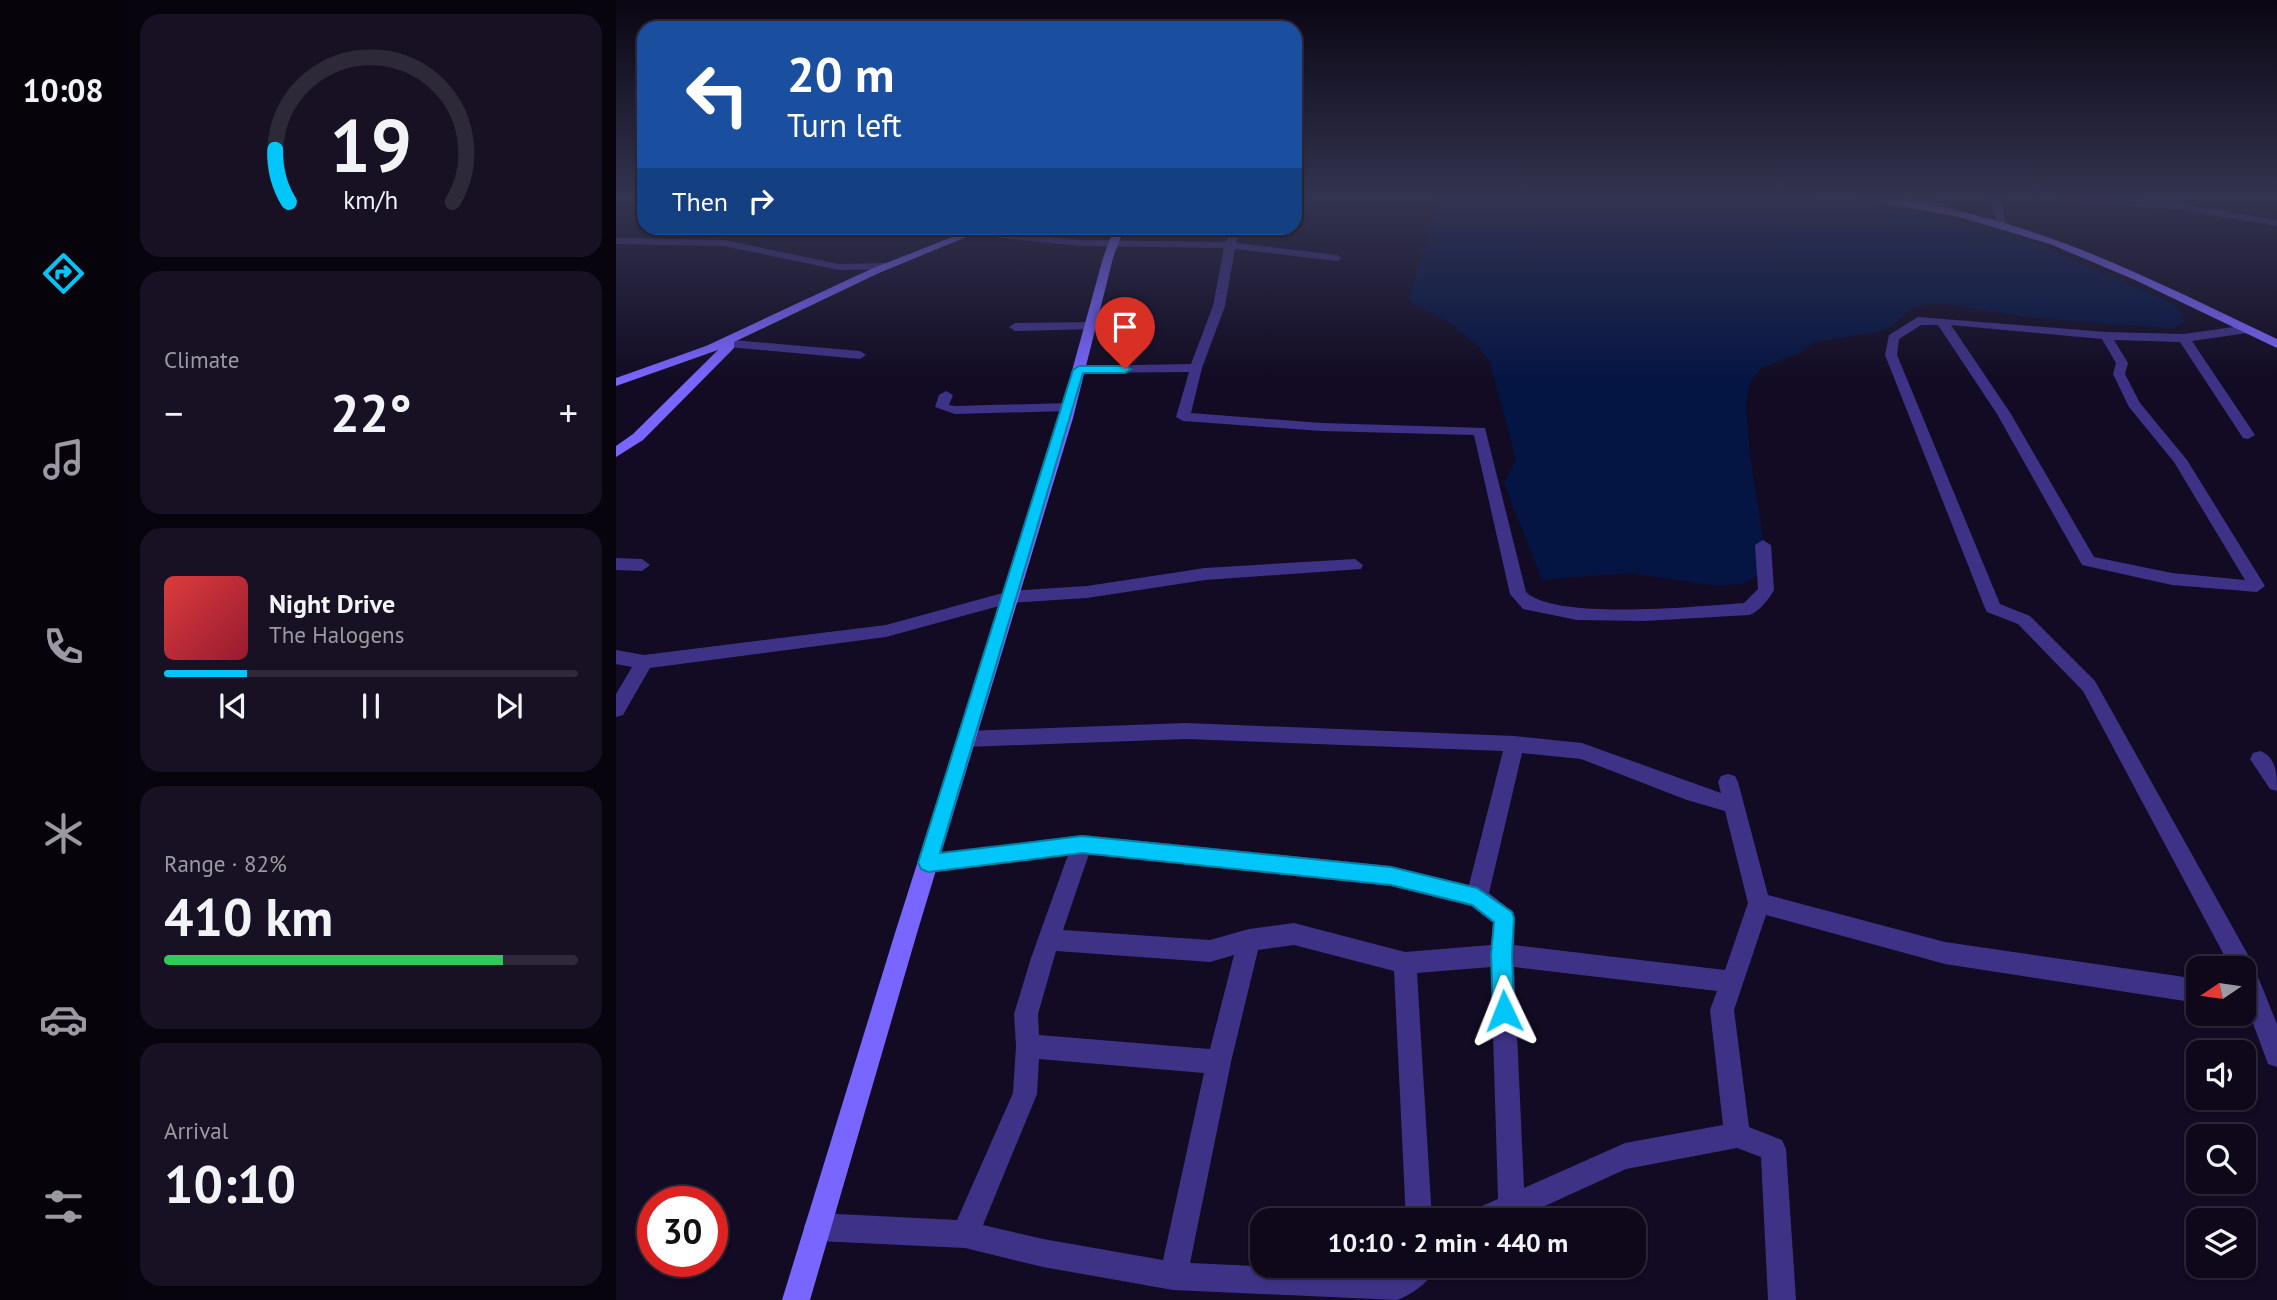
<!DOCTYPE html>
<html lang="en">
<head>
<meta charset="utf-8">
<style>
	:root { --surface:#0e081a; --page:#171123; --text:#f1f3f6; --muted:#9b9aa2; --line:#2e2939; --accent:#00c6f9 }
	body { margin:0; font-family:"PT Sans",sans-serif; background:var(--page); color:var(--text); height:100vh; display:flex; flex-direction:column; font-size:26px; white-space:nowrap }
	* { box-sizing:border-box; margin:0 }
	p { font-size:23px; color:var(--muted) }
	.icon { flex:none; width:38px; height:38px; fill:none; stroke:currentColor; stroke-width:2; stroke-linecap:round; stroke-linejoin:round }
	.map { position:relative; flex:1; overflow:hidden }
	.drawer { display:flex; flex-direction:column; gap:14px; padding:14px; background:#08040e; width:490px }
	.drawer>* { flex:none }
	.top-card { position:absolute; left:21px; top:21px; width:665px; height:214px; border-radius:21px; box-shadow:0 2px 5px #0004,0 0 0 2px var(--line); background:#1a4fa0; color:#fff; overflow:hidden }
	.needle { width:46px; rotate:257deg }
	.controls { position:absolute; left:1570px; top:956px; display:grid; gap:14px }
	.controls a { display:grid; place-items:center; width:70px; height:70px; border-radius:14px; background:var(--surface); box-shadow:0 2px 5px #0004,0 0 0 2px var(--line); font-size:35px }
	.speed { position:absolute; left:21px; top:1186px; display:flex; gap:14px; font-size:35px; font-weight:700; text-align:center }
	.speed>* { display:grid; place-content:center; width:91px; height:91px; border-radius:50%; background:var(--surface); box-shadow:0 2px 5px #0004,0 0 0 2px var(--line); line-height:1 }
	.speed .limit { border:10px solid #d22; background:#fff; color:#111 }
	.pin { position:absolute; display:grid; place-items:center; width:60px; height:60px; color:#fff; margin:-72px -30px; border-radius:50% 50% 50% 0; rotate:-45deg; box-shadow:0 0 7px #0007 }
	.pin .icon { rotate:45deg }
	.me { position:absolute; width:77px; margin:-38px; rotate:358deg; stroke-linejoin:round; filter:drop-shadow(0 0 5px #0008) }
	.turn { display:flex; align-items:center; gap:24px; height:147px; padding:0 35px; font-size:32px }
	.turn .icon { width:91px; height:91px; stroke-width:2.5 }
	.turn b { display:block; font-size:49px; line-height:60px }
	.then { display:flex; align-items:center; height:66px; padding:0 35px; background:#0003; gap:14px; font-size:26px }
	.big { font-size:52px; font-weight:700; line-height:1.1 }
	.drawer .card { flex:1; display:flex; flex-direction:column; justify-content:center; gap:10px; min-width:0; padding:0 24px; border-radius:21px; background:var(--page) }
	.drawer .dial { align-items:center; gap:0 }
	.dial svg { height:182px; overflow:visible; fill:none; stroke:var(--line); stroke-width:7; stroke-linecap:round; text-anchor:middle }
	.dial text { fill:var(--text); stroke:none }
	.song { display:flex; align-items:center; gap:21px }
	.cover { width:84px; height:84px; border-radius:10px; background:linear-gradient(135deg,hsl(0 70% 55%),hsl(350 70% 35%)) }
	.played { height:7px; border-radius:4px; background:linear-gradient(90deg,var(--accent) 20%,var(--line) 20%) }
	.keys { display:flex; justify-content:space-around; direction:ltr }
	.heat { display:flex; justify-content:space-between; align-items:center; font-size:38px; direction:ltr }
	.charge { height:10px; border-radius:5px; background:linear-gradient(90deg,#34c759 82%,var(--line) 0) }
	.trip { position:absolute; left:634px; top:1208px; width:396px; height:70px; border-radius:21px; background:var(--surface); box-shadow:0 2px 5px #0004,0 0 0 2px var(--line); font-weight:700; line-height:70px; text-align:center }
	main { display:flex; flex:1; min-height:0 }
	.tabs { display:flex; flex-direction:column; width:126px; justify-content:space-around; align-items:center; background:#06030a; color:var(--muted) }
	.tabs .icon { width:49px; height:49px }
	.tabs .on { color:var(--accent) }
	.tabs b { font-size:32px; color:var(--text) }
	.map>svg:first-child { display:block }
	.water { fill:#051543 }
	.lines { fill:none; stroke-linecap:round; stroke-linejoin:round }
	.street { fill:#3e3287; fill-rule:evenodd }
	.secondary { fill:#7965ff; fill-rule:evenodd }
	.route { fill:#00c6f9; stroke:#0081a2; stroke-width:2 }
</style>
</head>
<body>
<main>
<nav class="tabs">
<b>10:08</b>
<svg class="icon on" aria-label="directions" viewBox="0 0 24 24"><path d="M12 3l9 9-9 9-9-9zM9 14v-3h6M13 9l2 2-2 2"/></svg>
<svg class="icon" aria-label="music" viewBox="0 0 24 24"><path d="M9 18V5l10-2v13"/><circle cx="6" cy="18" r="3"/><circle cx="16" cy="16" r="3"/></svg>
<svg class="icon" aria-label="phone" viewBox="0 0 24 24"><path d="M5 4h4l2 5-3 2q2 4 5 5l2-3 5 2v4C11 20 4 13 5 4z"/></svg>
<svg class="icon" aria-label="climate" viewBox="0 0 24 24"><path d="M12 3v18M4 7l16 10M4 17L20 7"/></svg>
<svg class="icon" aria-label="car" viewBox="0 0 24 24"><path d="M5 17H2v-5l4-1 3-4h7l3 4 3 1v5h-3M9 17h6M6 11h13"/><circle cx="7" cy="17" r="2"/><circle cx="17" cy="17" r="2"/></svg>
<svg class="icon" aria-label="filters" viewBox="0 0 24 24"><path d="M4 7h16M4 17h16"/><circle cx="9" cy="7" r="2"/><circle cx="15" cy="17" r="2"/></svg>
</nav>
<section class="drawer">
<div class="card dial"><svg viewBox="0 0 100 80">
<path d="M14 69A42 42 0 1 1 86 69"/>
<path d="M14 69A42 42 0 0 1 8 46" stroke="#00c6f9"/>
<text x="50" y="56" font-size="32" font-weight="700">19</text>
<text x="50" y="72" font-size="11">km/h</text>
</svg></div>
<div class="card"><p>Climate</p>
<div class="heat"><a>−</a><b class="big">22°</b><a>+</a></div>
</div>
<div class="card">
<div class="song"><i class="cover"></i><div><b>Night Drive</b><p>The Halogens</p></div></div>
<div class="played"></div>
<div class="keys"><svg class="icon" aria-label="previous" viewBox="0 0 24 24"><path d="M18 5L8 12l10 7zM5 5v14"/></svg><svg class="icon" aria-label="pause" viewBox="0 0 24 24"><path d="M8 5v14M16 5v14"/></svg><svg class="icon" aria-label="next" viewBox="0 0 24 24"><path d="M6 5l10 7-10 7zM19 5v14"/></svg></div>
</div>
<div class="card"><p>Range · 82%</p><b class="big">410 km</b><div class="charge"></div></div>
<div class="card"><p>Arrival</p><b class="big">10:10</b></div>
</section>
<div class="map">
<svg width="1661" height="1300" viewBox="0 0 1661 1300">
	<rect width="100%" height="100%" fill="#120b23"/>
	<path class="water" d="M 824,198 L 1175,198 L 1251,204 L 1354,224 L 1416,242 L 1554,302 L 1566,313 L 1568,322 L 1558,328 L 1494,324 L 1410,317 L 1328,304 L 1306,305 L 1293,309 L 1277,326 L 1261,332 L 1199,342 L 1185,352 L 1144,369 L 1134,382 L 1130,403 L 1134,456 L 1152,570 L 1126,584 L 1101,586 L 1013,573 L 926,580 L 888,483 L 900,460 L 874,362 L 862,346 L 829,319 L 800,307 L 793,299 Z"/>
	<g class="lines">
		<path class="street" d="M 1297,198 L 1310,198 L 1357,216 L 1348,218 Z
			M 1375,198 L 1385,198 L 1390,227 L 1381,225 Z
			M 1444,198 C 1516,193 1590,208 1661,220 L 1661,226 L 1571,211 L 1449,201 Z
			M 615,228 L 625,228 L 620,243 L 721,255 L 726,258 L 721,261 L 619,249 L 609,306 L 586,368 L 575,413 L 706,423 L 869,428 L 910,592 C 940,621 1084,606 1128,603 L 1142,589 L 1139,545 L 1147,540 L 1155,545 L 1158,590 C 1153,599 1143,612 1133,615 L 1028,621 L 961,620 L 907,609 L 894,594 L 858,435 L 706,431 L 567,421 L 560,417 L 573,372 L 457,373 L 457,367 L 462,366 L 575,364 L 597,306 L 608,248 L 465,246 L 356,235 L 351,232 L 356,229 L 465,240 L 610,242 Z
			M 0,238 L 108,240 L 223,264 L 273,263 L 279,266 L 273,269 L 223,270 L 108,246 L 0,244 Z
			M 1302,317 L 1490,332 L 1568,334 L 1631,325 L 1637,329 L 1631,333 L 1576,341 L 1639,435 L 1632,439 L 1627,438 L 1564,342 L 1498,340 L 1512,363 L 1509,374 L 1524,403 L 1571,460 L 1649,586 L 1641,592 L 1556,585 L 1466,565 L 1381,414 L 1322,325 L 1305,325 L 1283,339 L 1281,355 L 1384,604 L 1414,616 L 1479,681 L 1636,962 L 1661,1024 L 1661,1067 L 1652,1064 L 1628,999 L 1628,968 L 1615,968 L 1467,691 L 1402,624 L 1371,612 L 1369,608 L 1269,355 L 1273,335 ZM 1335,325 L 1486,339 L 1500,363 L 1497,374 L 1513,407 L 1558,462 L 1629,580 L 1556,573 L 1478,557 L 1395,414 Z
			M 474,322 L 478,323 L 478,329 L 399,331 L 393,327 L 399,323 Z
			M 116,340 L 244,351 L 250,355 L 244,359 L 112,347 L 110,344 Z
			M 330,391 L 337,395 L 333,405 L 339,406 L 453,403 L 460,407 L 453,411 L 339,414 L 319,407 L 323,395 Z
			M 0,558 L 26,559 L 34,565 L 26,571 L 0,570 Z
			M 739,559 L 747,565 L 745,569 L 589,580 L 471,598 L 394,603 L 270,637 L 34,668 L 7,715 L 0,717 L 0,694 L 16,667 L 0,664 L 0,650 L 28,655 L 270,625 L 394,591 L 471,586 L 589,568 Z
			M 570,723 L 898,736 L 966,743 L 1105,793 L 1102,782 L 1105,776 L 1112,774 L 1119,776 L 1122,782 L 1152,895 L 1329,942 L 1582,979 L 1582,1003 L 1329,964 L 1150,915 L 1118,1010 L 1133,1127 L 1166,1140 L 1170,1149 L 1180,1300 L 1152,1300 L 1145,1157 L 1121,1148 L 1010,1169 L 898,1220 L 854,1220 L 857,1210 L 882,1199 L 875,967 L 801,973 L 816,1220 L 790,1220 L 778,971 L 678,945 L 642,950 L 615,1062 L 574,1263 L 777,1272 L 786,1265 L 822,1265 C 815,1281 797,1294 781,1300 L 557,1290 L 427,1267 L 349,1248 L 202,1241 L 192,1237 L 188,1227 L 192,1217 L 202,1213 L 341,1220 L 397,1093 L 400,1046 L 398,1014 L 415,958 L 452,855 L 312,873 L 305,870 L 301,863 L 305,856 L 466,835 L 775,866 L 853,885 L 887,751 L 570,739 L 350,747 L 343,744 L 341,739 L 343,734 L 350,731 ZM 906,753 L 965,759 L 1071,800 L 1109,811 L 1132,903 L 1109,970 L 898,945 C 899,911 900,914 873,893 ZM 473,854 L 775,886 L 855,906 L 877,923 L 875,945 L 789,952 L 678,923 L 633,929 L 594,940 L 447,930 ZM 440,951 L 594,962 L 618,955 L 594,1049 L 423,1035 L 422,1014 ZM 898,967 L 1101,991 L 1094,1010 L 1107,1125 L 1009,1143 L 908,1188 ZM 423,1059 L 588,1073 L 547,1260 L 427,1239 L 367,1225 L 421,1094 Z
			M 1644,751 C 1661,757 1661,775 1661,791 L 1654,789 L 1634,759 L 1637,753 Z"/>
		<path class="secondary" d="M 1241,198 C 1271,196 1301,202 1330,208 C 1448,233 1553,288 1661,339 L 1661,348 L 1519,280 L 1434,244 L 1343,217 Z
			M 359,228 L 372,228 L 263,273 L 118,342 L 118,348 L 27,440 L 0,457 L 0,446 L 17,434 L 102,350 L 0,386 L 0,378 L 90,346 L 255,269 Z
			M 498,228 L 508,228 L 497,258 L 457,418 L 301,933 L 194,1300 L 166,1300 L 279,933 L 443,418 L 487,258 Z"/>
	</g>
	<linearGradient id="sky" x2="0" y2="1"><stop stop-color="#0a0613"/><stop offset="0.52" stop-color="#333450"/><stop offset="1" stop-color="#333450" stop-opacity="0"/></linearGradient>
	<rect width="1661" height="380" fill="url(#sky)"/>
	<path class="route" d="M 463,366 L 509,366 L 515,369 L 509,373 L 467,373 L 324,853 L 466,836 L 775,867 L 861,888 L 896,912 L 898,918 L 896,955 L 898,1011 L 895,1019 L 888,1022 L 880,1019 L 877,1011 L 875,955 L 878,922 L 856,905 L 775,885 L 466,853 L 312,872 L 305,869 L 302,863 L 457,370 Z"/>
</svg>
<div class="controls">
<a><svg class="needle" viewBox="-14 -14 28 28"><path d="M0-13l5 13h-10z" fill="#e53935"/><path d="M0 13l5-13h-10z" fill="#9b9aa2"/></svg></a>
<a><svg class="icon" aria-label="sound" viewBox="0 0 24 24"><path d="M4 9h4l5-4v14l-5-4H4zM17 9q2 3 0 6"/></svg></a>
<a><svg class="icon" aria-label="search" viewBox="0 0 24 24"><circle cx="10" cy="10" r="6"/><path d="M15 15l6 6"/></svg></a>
<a><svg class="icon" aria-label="layers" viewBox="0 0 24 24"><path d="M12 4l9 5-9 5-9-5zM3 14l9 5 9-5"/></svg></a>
</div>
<div class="speed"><div class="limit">30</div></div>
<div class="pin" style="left:509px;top:369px;background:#d93025"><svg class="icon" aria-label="arrive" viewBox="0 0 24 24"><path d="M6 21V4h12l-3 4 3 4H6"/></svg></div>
<svg class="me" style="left:888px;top:1011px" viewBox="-20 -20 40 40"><path d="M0-17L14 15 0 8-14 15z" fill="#00c6f9" stroke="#fff" stroke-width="4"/></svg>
<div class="trip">10:10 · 2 min · 440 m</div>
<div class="top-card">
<div class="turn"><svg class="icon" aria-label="left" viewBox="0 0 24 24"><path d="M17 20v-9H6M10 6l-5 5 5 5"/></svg><div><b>20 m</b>Turn left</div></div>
<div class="then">Then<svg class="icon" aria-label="right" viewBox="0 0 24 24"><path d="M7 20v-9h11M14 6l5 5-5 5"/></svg></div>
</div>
</div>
</main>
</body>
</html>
